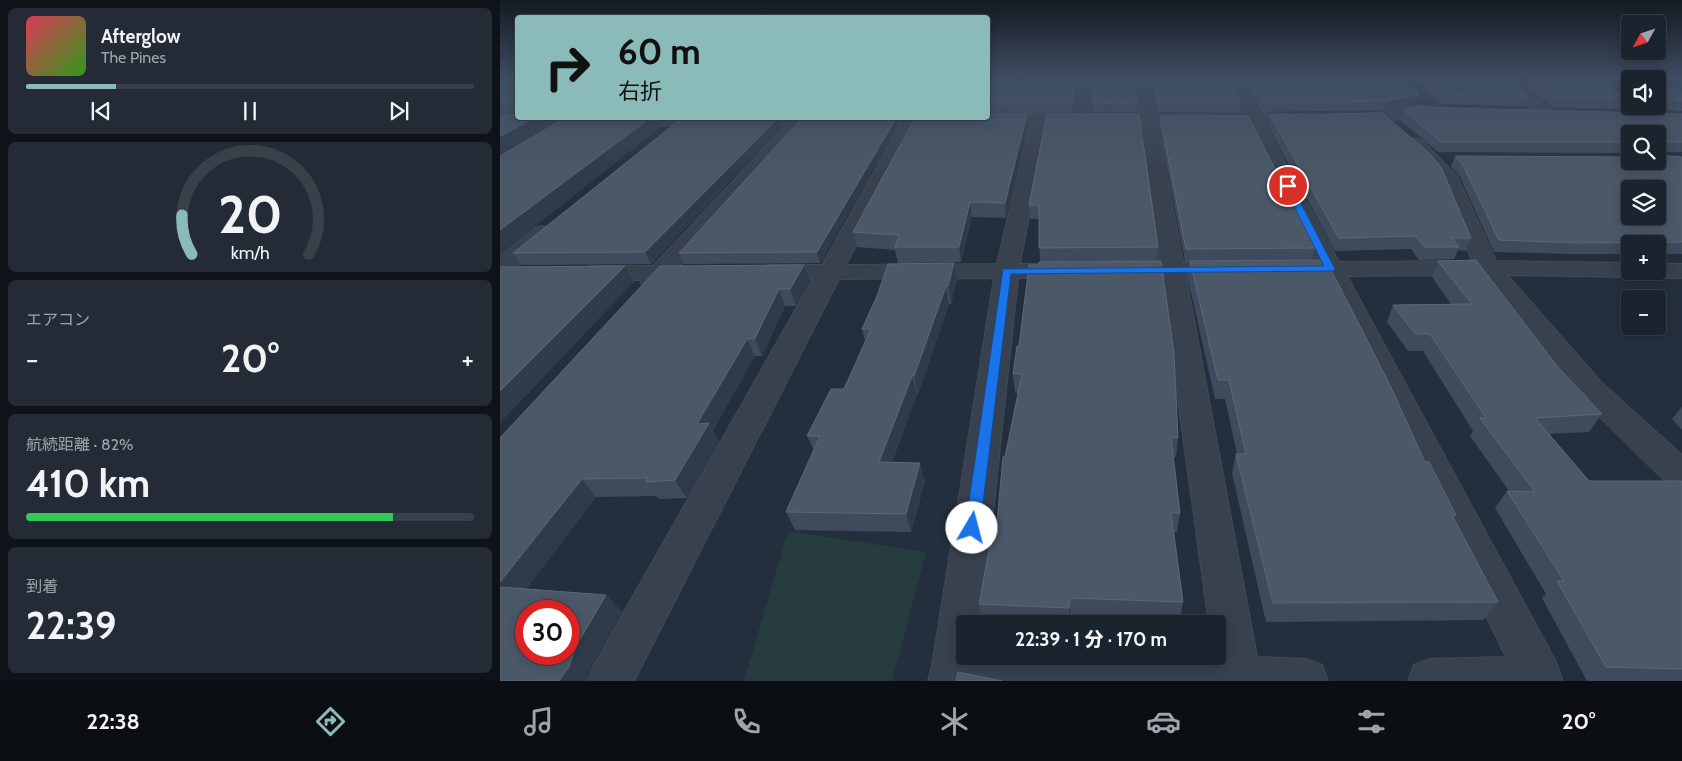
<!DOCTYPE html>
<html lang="ja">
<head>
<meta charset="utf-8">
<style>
	:root { --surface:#1b232e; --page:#242b36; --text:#f1f3f6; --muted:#a0a4aa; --line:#39404a; --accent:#8bbbb9 }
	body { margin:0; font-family:Cabin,"Noto Sans JP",sans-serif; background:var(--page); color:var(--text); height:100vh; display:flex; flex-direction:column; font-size:19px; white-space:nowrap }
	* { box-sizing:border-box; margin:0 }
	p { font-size:16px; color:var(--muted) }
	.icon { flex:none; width:28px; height:28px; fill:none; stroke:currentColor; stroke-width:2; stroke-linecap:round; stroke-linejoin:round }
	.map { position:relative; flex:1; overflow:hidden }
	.side { display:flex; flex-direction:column; gap:8px; padding:8px; background:#0f1319; width:500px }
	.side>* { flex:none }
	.guide { position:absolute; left:15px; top:15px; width:475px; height:105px; border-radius:5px; box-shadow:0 2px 12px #0003,0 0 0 1px var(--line); background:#8bbbb9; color:#111; overflow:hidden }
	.needle { width:32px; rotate:230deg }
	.tools { position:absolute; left:1121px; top:15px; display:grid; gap:10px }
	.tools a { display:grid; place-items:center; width:45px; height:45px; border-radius:5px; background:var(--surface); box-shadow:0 2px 12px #0003,0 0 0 1px var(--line); font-size:25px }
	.speed { position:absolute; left:15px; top:600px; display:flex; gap:10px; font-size:25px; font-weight:700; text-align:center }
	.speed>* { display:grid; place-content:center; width:65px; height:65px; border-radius:50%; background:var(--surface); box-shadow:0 2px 12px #0003,0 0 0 1px var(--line); line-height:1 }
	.speed .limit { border:8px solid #d22; background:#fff; color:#111 }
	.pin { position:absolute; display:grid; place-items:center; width:42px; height:42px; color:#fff; margin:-21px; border:2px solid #fff; border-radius:50%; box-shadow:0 1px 5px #0007 }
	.me { position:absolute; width:55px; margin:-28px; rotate:8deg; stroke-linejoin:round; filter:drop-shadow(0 0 4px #0008) }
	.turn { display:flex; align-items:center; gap:18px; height:105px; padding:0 20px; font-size:22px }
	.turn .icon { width:65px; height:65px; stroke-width:2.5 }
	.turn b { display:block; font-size:35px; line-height:42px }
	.big { font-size:38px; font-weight:800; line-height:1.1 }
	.side .card { flex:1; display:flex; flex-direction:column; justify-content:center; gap:8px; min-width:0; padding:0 18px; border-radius:8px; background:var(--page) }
	.side .dial { align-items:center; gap:0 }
	.dial svg { height:130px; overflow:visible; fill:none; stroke:var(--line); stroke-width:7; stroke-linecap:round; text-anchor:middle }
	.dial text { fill:var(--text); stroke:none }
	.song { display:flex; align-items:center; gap:15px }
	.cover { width:60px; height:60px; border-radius:8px; background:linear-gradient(135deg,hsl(350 70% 55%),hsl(110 70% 35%)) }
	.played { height:5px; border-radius:2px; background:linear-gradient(90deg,var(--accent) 20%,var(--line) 20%) }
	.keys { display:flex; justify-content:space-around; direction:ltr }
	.heat { display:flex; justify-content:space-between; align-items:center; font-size:28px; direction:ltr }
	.charge { height:8px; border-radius:4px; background:linear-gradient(90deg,#34c759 82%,var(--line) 0) }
	.trip { position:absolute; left:456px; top:615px; width:270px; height:50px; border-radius:5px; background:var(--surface); box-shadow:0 2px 12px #0003,0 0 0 1px var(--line); font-weight:800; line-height:50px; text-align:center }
	.menu { display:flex; height:80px; justify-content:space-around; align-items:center; background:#0b0e12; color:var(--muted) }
	.menu .icon { width:35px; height:35px }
	.menu .active { color:var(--accent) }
	.menu b { font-size:22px; color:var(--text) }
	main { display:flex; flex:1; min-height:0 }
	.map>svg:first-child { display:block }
	.green { fill:#263c3f }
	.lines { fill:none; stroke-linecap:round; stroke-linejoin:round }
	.street-casing { stroke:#414a57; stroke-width:2 }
	.street { fill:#38414e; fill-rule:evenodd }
	.wall { fill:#3f4b5c }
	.shaded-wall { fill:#2f3b4b }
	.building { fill:#4b5868; stroke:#5c6777; fill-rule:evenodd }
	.route { fill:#1a73e8; stroke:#114b97 }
</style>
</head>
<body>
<main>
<section class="side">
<div class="card">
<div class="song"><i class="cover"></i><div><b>Afterglow</b><p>The Pines</p></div></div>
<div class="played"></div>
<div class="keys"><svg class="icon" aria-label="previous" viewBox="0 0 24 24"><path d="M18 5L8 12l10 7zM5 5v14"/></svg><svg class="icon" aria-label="pause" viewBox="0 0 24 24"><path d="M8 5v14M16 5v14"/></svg><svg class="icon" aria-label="next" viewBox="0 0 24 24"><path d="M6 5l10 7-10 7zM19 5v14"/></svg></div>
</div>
<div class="card dial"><svg viewBox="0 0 100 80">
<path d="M14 69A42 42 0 1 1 86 69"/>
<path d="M14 69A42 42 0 0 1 8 45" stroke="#8bbbb9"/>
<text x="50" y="56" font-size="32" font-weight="700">20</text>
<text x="50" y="72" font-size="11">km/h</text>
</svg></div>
<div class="card"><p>エアコン</p>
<div class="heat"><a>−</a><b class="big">20°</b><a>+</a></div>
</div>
<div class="card"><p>航続距離 · 82%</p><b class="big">410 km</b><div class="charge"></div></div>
<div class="card"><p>到着</p><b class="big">22:39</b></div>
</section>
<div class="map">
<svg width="1182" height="681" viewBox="0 0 1182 681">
	<rect width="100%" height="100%" fill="#242f3e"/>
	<path class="green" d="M 288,531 L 426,552 L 392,681 L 244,681 Z"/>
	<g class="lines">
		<g class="street-casing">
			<path id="street" d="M 576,78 L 590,78 L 591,114 L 639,114 L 634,78 L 648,78 L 655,114 L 743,113 L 726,78 L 740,78 L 759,113 L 813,115 L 815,118 L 813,121 L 807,123 L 764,123 L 839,262 L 972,261 L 938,178 L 906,144 L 909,140 L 915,139 L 921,140 L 957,176 L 996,261 L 1130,263 L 1130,271 L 1141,271 L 1138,275 L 1130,277 L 1007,275 L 1102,383 L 1182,455 L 1182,490 L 1170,486 L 1080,397 L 980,275 L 847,276 L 1056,662 L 1062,678 L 1061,681 L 908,681 L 914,665 L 930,659 L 1006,657 L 822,276 L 792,276 L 784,274 L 780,269 L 784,264 L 815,262 L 748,123 L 657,123 L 683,262 L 726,262 L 734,264 L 738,269 L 734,274 L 726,276 L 686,277 L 757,657 L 806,659 L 822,665 L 828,681 L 428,681 L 432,666 L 494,278 L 339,279 L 134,681 L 88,681 L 94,665 L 313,279 L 269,279 L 260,277 L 257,272 L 260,267 L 269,265 L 322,265 L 401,124 L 305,125 L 179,266 L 200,268 L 203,273 L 200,278 L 191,280 L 166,280 C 159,288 153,289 143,286 L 140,280 L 92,280 L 83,278 L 80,273 L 83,268 L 92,266 L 153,266 L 286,125 L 0,126 L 0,116 L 488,118 L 488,114 L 575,114 ZM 418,124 L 530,124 L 497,264 L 346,265 ZM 546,124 L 640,124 L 659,262 L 624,263 L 616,265 L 612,270 L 616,275 L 624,277 L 661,277 L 709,624 L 718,624 L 718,656 L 465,656 L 465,624 L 481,624 L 518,278 L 566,278 L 574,276 L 578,271 L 574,266 L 566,264 L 520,264 Z
				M 991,78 L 1008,78 L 1054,112 L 1052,115 L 1040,115 Z
				M 1130,102 L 1130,106 L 1146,106 L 1182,127 L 1182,139 L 1176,138 L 1128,109 L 1126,106 Z
				M 913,105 L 947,108 L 949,111 L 947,114 L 913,115 L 884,122 L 844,121 L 842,118 L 844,115 L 884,112 Z
				M 43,226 L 51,228 L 54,233 L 51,238 L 8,273 L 0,275 L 0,256 L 35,228 Z
				M 1158,264 L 1182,264 L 1182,278 L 1158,278 L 1150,276 L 1146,271 L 1158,271 Z"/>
		</g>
		<use href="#street" class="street"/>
	</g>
	<path class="wall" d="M 0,78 L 18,78 L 18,114 L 0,114 Z
		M 488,78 L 574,78 L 573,113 L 488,113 L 488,114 Z
		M 591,78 L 634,78 L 637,103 L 637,112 L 593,113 Z
		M 650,78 L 730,78 L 741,103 L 740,112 L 657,112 Z
		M 742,78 L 903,78 L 916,103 L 884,110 L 761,112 Z
		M 913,78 L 1004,78 L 1028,97 L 1024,106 L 940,104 Z
		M 1011,78 L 1097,78 L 1128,99 L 1123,109 L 1053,107 Z
		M 1103,78 L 1182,78 L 1182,89 L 1162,80 L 1162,82 L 1182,91 L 1182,111 L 1134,109 L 1136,106 L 1158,106 L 1158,79 L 1130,79 L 1130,95 Z
		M 903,110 L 1182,114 L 1182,152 L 1160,152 L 1158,155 L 1182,157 L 1182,254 L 1158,254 L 1158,244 L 1130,244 L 1130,254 L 1072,254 L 994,252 L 959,175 L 951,167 L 955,156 L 1158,161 L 1158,134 L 1130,134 L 1130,153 L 938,152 L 900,120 Z
		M 527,114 L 528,127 L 506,218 L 472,217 L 461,262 L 398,263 L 395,250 L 357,247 L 353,232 Z
		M 547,114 L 658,247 L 657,261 L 540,262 L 539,219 L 530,219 L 529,205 Z
		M 770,115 L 971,238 L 966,251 L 958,250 L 954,259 L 919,260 L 911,249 L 835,251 L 768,126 Z
		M 660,116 L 815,248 L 812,260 L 685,261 L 659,126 Z
		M 396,118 L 398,127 L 320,263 L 184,264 L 179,253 Z
		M 282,127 L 151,264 L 21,265 L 13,253 Z
		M 690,261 L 925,462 L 956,515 L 954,519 L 998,602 L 983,620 L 766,622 L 732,473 L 736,454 L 737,454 L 725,399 L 715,399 L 688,279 Z
		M 938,261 L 1057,366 L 1102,414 L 1089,432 L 1049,434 L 1089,481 L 1182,481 L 1182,681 L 1087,681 L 1042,598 L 1046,594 L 995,508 L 1007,491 L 1009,491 L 970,436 L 973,431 L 923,351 L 908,351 L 887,322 L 893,305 L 951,304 L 932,277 Z
		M 160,266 L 310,281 L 296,306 L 285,306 L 262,356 L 255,356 L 213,430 L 219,441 L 187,498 L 159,499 L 156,496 L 96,497 L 26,589 L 106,595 L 122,612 L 92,664 L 0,681 L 0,438 Z
		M 457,280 L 451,304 L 449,304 L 418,394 L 417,394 L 392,462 L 425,481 L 411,532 L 295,530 L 286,512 L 314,450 L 307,436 L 344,389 L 365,341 L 362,329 Z
		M 517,346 L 678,438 L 676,457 L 673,457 L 680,513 L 677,532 L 674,532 L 683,602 L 680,620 L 570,616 L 570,624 L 523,624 L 483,622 L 479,604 L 496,534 L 505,457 L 518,393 L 515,393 L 513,374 Z
		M 1182,407 L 1182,430 L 1172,419 Z"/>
	<path class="shaded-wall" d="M 919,94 L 916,103 L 884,110 L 887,101 Z
		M 527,114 L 528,127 L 506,218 L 505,203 Z
		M 34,118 L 40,118 L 46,128 L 0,155 L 0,136 Z
		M 150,118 L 156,118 L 161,127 L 0,254 L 0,230 Z
		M 279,118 L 282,127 L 151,264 L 145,252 Z
		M 396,118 L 398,127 L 320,263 L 317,252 Z
		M 470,202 L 472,217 L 461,262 L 459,247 Z
		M 454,263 L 457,280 L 451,304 L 448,286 Z
		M 304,265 L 310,281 L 296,306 L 290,289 Z
		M 125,266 L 134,282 L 0,423 L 0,391 Z
		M 446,286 L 449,304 L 418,394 L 414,376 Z
		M 279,289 L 285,306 L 262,356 L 255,338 Z
		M 247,339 L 255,356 L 213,430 L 219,441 L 187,498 L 175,480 L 197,424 Z
		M 412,376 L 417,394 L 385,480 L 379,462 Z
		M 420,463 L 425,481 L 411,532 L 406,514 Z
		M 82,479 L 96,497 L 15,604 L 0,590 L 0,582 Z
		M 106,595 L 122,612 L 92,664 L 87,681 L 59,681 L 75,648 Z
		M 570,598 L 570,616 L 569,624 L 569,608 Z"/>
	<path class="building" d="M 0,78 L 18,78 L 18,102 L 0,101 Z
		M 488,78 L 574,78 L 573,104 L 488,104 Z
		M 592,78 L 634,78 L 637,103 L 593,104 Z
		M 652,78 L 730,78 L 741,103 L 657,103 Z
		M 749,78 L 903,78 L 919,94 L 887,101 L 763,103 Z
		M 925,78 L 1004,78 L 1028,97 L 943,95 Z
		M 1028,78 L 1097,78 L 1128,99 L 1057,98 Z
		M 1122,78 L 1162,78 L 1162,82 L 1182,91 L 1182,101 L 1158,100 L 1158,79 L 1130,79 L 1130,83 Z
		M 916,107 L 1182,114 L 1182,142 L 1164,142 L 1162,149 L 1158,149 L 1158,134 L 1130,134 L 1130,142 L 941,142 L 903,110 Z
		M 882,113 L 929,153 L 941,167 L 971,238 L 952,238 L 959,247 L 924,247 L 916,236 L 839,238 L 770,115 Z
		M 488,114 L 527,114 L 505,203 L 470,202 L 459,247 L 395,247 L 399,235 L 353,232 L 415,118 L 488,118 Z
		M 547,114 L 639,114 L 658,247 L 539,248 L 539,205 L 529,205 Z
		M 0,115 L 18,115 L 18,118 L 34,118 L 0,136 Z
		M 660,116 L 748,116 L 815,248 L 686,249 Z
		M 65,118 L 150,118 L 0,230 L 0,156 Z
		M 182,118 L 278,118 L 145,252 L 13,253 Z
		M 302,118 L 396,118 L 317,252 L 179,253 Z
		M 1158,155 L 1182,157 L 1182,242 L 1079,243 L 999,240 L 963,165 L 955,156 L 1130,157 L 1130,161 L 1158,161 ZM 1130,189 L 1158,189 L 1158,216 L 1130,216 Z
		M 826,260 L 889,383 L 925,462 L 929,462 L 956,515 L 952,515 L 998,602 L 773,603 L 736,454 L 746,454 L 729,380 L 718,380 L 690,261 Z
		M 976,260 L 1057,366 L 1102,414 L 1035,418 L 1089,481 L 1182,481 L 1182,669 L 1106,667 L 1057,581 L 1064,581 L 1007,491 L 1035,492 L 980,418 L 986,418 L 930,334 L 915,334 L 893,305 L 972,304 L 938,261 Z
		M 661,261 L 674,353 L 678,438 L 671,437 L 680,513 L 671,513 L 683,602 L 570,598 L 569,608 L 479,604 L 492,534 L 496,534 L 503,457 L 505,457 L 522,374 L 513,374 L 517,346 L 519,346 L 529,265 L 539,265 L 539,262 Z
		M 454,263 L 448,286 L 446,286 L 414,376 L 412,376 L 379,462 L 420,463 L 406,514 L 286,512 L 320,436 L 307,436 L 331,389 L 344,389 L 371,329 L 362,329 L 377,296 L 388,264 Z
		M 304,265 L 290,289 L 279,289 L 255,338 L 247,339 L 197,424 L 209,423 L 175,480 L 146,482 L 148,478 L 82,479 L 0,582 L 0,438 L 160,266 Z
		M 125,266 L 0,391 L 0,267 Z
		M 0,587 L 106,595 L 75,648 L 69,667 L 59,681 L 0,681 ZM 26,611 L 69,611 L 69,654 L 26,654 Z
		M 458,672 L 502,681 L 456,681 Z"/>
	<linearGradient id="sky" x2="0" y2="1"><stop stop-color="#141a22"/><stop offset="0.45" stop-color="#3f4d63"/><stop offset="1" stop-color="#3f4d63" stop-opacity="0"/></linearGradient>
	<rect width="1182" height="174" fill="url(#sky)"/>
	<path class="route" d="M 785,184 L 792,186 L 835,269 L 833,271 L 511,274 L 480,528 L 478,532 L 472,534 L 467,532 L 465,528 L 503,269 L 824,266 L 784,186 Z"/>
</svg>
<div class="tools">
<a><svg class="needle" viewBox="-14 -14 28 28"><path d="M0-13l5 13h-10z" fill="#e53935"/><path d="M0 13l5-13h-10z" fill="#a0a4aa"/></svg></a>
<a><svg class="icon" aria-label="sound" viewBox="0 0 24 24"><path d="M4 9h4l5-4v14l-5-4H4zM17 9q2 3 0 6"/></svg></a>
<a><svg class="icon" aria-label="search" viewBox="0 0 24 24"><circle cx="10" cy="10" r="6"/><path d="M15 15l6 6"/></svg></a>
<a><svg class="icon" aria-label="layers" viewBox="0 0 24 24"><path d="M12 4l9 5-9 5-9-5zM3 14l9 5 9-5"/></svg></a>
<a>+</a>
<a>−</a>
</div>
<div class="speed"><div class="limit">30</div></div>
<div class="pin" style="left:788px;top:186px;background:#d93025"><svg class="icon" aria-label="arrive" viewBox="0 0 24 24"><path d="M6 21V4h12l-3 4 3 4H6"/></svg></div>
<svg class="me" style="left:472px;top:528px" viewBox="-20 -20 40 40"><circle r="19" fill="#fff"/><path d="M0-13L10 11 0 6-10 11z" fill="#1a73e8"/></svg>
<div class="trip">22:39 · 1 分 · 170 m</div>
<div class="guide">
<div class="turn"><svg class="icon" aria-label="right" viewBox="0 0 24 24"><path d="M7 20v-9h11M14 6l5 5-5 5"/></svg><div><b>60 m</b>右折</div></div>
</div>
</div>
</main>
<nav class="menu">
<b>22:38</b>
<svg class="icon active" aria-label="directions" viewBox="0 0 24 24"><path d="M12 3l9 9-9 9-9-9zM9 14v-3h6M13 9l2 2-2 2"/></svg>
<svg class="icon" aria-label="music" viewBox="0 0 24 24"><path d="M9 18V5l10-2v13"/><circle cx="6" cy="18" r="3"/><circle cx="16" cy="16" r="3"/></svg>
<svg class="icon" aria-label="phone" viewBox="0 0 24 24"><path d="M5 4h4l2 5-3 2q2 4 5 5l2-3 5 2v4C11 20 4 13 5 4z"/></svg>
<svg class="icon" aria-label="climate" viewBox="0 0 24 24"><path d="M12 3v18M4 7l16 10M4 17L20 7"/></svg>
<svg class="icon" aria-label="car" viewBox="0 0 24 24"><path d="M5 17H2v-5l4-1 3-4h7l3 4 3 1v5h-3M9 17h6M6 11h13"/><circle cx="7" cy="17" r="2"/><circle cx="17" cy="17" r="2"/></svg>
<svg class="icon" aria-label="filters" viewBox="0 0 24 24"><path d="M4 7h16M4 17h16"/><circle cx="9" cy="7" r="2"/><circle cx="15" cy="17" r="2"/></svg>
<b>20°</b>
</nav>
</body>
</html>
